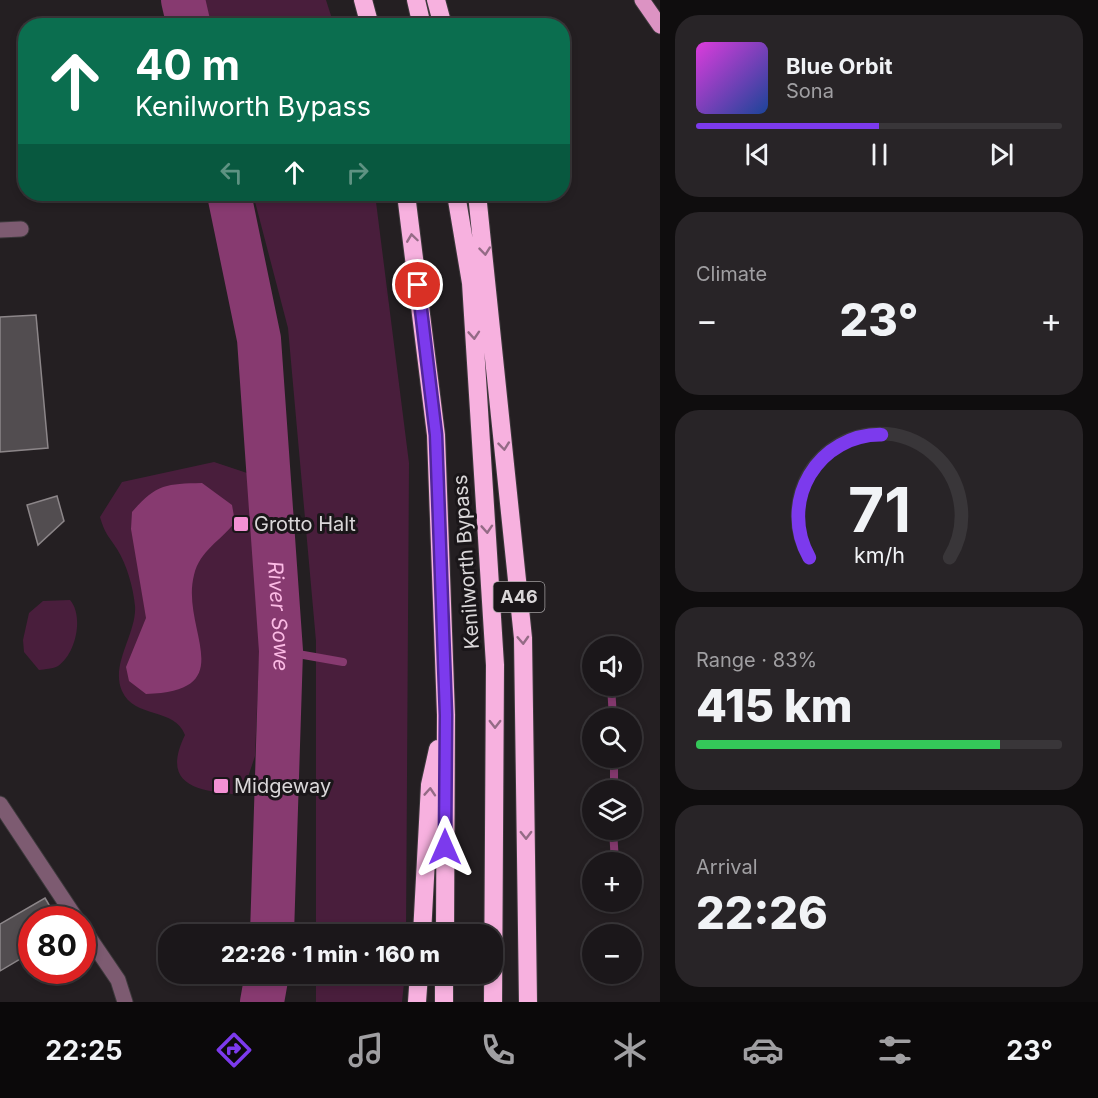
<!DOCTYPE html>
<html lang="en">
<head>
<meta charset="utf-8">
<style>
	:root { --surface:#1b171a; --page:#282427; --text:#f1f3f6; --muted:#a09fa2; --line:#393639; --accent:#7c3aed }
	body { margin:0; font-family:Inter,sans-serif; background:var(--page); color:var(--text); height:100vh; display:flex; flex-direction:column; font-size:22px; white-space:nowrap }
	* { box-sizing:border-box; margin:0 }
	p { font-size:20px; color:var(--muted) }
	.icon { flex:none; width:33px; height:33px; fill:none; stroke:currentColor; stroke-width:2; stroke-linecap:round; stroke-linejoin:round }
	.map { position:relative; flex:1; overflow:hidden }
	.drawer { display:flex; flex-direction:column; gap:15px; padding:15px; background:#0f0d0e; width:438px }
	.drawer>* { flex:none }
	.top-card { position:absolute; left:18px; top:18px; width:552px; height:183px; border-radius:24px; box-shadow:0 3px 9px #0003,0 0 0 2px var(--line); background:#0b6e4f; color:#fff; overflow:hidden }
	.tools { position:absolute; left:582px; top:636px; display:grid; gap:12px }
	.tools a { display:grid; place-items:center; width:60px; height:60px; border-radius:50%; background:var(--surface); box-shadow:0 3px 9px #0003,0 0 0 2px var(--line); font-size:30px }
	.speed { position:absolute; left:18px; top:906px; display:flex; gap:12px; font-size:30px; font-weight:700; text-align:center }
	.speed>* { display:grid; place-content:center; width:78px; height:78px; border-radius:50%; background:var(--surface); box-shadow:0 3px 9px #0003,0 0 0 2px var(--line); line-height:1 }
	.speed .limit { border:9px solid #d22; background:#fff; color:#111 }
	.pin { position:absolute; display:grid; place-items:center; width:51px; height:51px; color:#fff; margin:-26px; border:3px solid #fff; border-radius:50%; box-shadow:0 2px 6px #0007 }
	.me { position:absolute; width:66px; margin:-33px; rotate:0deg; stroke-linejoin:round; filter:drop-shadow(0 0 4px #0008) }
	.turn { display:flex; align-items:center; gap:21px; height:126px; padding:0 18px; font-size:27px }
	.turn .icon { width:78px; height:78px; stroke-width:2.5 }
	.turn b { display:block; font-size:42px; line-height:51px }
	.lanes { display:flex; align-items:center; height:57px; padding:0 18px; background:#0003; justify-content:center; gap:30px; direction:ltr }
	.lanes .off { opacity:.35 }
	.big { font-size:45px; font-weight:800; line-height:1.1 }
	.drawer .card { flex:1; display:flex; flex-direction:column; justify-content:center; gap:9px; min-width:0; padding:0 21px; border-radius:24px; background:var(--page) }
	.drawer .dial { align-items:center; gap:0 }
	.dial svg { height:156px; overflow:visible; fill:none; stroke:var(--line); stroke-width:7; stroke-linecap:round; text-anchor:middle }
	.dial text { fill:var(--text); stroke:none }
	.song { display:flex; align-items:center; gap:18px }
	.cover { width:72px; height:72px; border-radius:9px; background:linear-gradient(135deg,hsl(300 70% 55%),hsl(220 70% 35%)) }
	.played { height:6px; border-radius:3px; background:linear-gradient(90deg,var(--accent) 50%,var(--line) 50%) }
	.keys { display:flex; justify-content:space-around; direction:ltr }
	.heat { display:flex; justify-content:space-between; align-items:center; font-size:33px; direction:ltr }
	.charge { height:9px; border-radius:4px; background:linear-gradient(90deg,#34c759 83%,var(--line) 0) }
	.trip { position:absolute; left:158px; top:924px; width:345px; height:60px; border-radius:24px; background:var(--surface); box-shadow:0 3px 9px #0003,0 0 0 2px var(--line); font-weight:800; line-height:60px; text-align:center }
	.tab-bar { display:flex; height:96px; justify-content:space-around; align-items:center; background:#0b090a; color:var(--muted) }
	.tab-bar .icon { width:42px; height:42px }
	.tab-bar .selected { color:var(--accent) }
	.tab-bar b { font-size:27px; color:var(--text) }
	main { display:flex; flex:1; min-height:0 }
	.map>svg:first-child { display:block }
	.green { fill:#491e3c }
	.water { fill:#873a70 }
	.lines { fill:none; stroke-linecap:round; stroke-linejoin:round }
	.stream { stroke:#873a70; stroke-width:8 }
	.river { stroke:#873a70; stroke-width:44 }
	.building { fill:#524d50; stroke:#8c8689; stroke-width:1.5 }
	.minor-casing { stroke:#3d393c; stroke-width:17 }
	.major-casing { stroke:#3d393c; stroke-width:17 }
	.highway-casing { stroke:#3d393c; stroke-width:20 }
	.minor { stroke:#7d5b71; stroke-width:15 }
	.major { stroke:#dc93c3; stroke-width:15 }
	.highway { stroke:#f7b1df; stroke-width:18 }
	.oneway { stroke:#946b86 }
	.route-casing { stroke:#51269a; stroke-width:15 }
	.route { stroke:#7c3aed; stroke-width:10 }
	.poi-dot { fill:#f491d4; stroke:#1a1619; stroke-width:2 }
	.labels { text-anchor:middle; stroke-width:6; stroke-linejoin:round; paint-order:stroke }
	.shield { fill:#1a1619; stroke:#a09d9f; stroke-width:1.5 }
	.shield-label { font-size:18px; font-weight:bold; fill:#dad7d9 }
	.poi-label { font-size:20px; fill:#dad7d9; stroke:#1a1619; text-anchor:start }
	.street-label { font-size:20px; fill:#dad7d9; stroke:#1a1619 }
	.water-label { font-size:21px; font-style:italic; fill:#fbbae4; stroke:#1a1619 }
</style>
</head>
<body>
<main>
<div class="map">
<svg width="660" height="1002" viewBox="0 0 660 1002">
	<rect width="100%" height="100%" fill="#241f22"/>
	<path class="green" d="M 202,0 L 326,0 L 334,25 L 209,25 Z
		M 253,194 L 375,194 L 409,463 L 406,934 L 316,934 L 316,641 L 288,328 Z
		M 214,462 L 247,473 L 260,635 L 255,756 L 242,795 C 202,791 159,788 185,735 C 175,707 134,719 122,691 C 110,664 137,633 135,606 C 133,587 127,565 117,549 C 108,535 105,534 100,517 L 122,482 Z
		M 70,600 C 84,616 76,654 58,666 C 53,669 45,669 39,670 L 24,652 L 23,640 L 29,613 L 43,601 Z
		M 316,974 L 405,974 L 402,1002 L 316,1002 Z"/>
	<path class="water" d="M 202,483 L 232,505 L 235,522 C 221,541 200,550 194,575 C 180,629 243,691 146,694 L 129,681 L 126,667 L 146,618 L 131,529 L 132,512 C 156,484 166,484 202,483 Z"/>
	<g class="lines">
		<path class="stream" d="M 281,651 L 343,662
			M 611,686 L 613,718
			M 614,790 L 614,758
			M 613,830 L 615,862"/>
		<g class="river">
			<path d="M 183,0 L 189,26"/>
			<path id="s1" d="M 229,194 L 259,339 L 281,651 L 272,934"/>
			<path d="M 262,1002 L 267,974"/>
		</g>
	</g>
	<path class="building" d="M 36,315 L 48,448 L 0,452 L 0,317 Z
		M 57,496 L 64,521 L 38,545 L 27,505 Z
		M 45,898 L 58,920 L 32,920 L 32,952 L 0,971 L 0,924 Z"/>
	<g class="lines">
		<g class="minor-casing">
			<path id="minor" d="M 0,230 L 21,229
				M 0,804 L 77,920
				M 82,927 L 118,980 L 125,1002"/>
		</g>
		<g class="major-casing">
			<path id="major" d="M 642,0 L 660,26"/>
		</g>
		<g class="highway-casing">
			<path id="highway" d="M 363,0 L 370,26
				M 416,0 L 422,26
				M 436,0 L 443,26
				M 406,194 L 436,435 L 446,715 L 445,934
				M 456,194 L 471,283 L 495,665 L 493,1002
				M 477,194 L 523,638 L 528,1002
				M 422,934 L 430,785 L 438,749
				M 417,1002 L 419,974
				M 444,1002 L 444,974"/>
		</g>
		<use href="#minor" class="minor"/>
		<use href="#major" class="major"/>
		<use href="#highway" class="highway"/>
	</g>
	<defs><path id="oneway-chevron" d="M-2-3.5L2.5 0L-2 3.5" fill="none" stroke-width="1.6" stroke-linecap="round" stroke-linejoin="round" transform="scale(1.5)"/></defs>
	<g class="oneway">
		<use href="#oneway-chevron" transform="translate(412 238) rotate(-98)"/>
		<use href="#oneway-chevron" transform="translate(485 251) rotate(84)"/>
		<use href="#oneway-chevron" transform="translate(474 335) rotate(86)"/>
		<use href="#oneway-chevron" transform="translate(504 446) rotate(84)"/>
		<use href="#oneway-chevron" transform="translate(487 529) rotate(86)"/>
		<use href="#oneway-chevron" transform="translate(523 640) rotate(87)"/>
		<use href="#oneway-chevron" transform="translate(495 724) rotate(90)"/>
		<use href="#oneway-chevron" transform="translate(430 792) rotate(-86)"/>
		<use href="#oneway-chevron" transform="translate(526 835) rotate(89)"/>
	</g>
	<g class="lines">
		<g class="route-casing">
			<path id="route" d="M 418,285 L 436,435 L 446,715 L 445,847"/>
		</g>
		<use href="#route" class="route"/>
	</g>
	<g class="poi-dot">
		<rect x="233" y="516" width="16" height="16" rx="3"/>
		<rect x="213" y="778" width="16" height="16" rx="3"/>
	</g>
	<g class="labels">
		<rect class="shield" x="493.5" y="582" width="51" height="30" rx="4.5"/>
		<g class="shield-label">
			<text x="519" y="603">A46</text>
		</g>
		<g class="poi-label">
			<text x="254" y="531">Grotto Halt</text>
			<text x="234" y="793">Midgeway</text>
		</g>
		<g class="street-label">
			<text transform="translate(466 562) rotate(-94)" y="7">Kenilworth Bypass</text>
		</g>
		<g class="water-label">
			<text dy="7" stroke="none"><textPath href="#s1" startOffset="426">River Sowe</textPath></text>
		</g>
	</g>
</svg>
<div class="tools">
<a><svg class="icon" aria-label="sound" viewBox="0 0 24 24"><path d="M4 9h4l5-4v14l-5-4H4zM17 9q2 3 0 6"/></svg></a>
<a><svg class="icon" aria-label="search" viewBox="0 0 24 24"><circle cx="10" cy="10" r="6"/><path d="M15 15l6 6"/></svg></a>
<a><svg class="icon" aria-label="layers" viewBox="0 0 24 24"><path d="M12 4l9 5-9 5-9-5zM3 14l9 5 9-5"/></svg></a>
<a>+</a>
<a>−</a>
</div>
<div class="speed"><div class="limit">80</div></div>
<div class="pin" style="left:418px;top:285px;background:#d93025"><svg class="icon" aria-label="arrive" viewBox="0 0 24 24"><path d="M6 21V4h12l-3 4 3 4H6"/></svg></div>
<svg class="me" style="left:445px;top:847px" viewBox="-20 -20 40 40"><path d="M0-17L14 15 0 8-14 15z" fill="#7c3aed" stroke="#fff" stroke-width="4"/></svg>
<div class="trip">22:26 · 1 min · 160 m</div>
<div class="top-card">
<div class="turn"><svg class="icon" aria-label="ahead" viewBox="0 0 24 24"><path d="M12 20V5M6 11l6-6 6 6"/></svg><div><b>40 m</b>Kenilworth Bypass</div></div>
<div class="lanes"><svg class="icon off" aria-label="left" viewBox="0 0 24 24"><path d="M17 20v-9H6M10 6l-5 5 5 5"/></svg><svg class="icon" aria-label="ahead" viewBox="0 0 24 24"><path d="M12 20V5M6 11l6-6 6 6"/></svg><svg class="icon off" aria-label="right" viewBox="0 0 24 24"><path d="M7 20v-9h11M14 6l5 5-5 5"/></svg></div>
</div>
</div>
<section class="drawer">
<div class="card">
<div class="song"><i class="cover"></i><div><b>Blue Orbit</b><p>Sona</p></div></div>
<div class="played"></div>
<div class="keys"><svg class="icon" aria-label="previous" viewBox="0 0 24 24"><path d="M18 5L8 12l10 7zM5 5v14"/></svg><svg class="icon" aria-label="pause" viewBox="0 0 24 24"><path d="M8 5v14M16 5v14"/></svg><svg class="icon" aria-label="next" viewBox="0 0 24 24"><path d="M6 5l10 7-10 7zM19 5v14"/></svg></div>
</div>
<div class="card"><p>Climate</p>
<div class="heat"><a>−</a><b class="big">23°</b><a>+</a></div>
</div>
<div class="card dial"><svg viewBox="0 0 100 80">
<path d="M14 69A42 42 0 1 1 86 69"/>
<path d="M14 69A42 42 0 0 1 51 6" stroke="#7c3aed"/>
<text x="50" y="56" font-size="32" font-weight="700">71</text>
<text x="50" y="72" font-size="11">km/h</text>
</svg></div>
<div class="card"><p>Range · 83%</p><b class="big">415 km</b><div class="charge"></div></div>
<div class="card"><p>Arrival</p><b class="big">22:26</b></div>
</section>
</main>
<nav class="tab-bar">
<b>22:25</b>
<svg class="icon selected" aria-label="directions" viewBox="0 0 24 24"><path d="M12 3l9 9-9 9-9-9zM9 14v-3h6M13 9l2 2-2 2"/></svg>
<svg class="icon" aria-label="music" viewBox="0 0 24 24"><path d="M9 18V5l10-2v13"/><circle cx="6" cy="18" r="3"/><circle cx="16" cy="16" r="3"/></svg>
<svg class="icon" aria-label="phone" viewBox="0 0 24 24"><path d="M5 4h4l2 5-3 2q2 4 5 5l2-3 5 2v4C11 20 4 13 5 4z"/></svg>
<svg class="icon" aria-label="climate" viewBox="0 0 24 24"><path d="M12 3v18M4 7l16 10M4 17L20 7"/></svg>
<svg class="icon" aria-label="car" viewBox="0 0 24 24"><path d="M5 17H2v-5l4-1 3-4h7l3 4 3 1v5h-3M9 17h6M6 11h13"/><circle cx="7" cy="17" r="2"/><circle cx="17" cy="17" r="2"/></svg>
<svg class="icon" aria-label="filters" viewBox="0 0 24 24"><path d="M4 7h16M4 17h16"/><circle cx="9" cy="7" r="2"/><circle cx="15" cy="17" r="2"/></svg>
<b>23°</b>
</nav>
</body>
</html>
